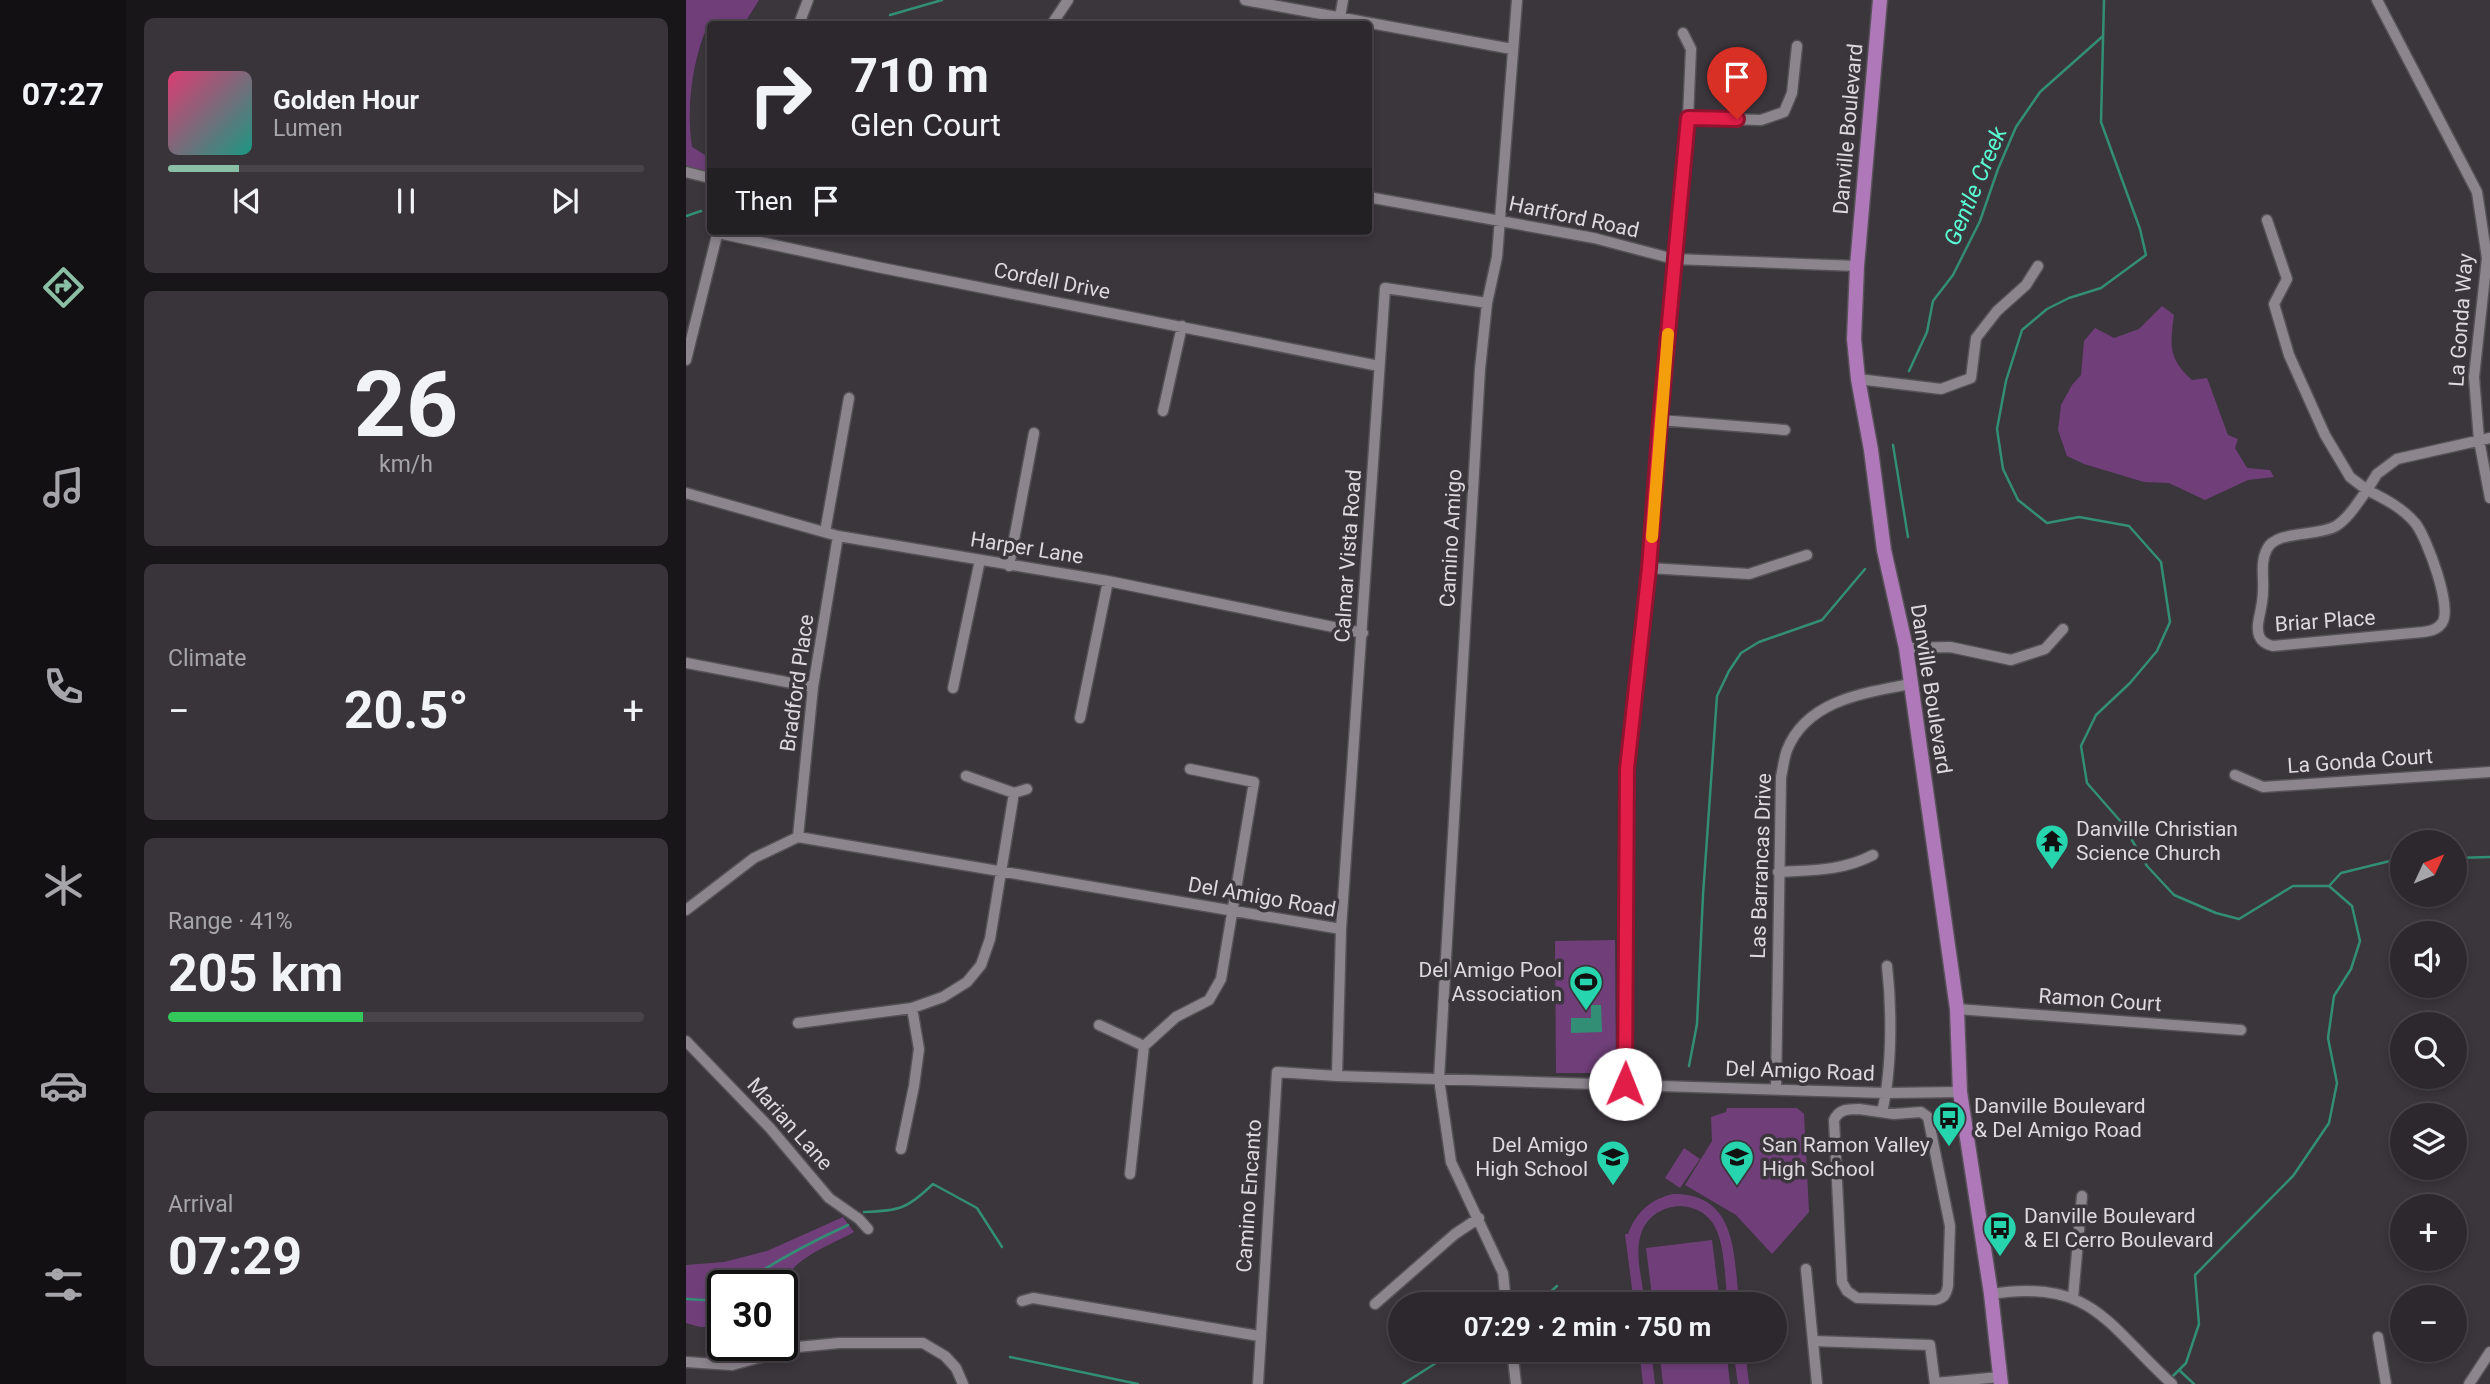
<!DOCTYPE html>
<html lang="en">
<head>
<meta charset="utf-8">
<style>
	:root { --surface:#2c282d; --page:#383439; --text:#f1f3f6; --muted:#a6a6aa; --line:#484449; --accent:#8abfa5 }
	body { margin:0; font-family:Roboto,sans-serif; background:var(--page); color:var(--text); height:100vh; display:flex; flex-direction:column; font-size:26px; white-space:nowrap }
	* { box-sizing:border-box; margin:0 }
	p { font-size:23px; color:var(--muted) }
	.icon { flex:none; width:38px; height:38px; fill:none; stroke:currentColor; stroke-width:2; stroke-linecap:round; stroke-linejoin:round }
	.map { position:relative; flex:1; overflow:hidden }
	.details { display:flex; flex-direction:column; gap:18px; padding:18px; background:#181619; width:560px }
	.details>* { flex:none }
	.guide { position:absolute; left:21px; top:21px; width:665px; height:214px; border-radius:7px; box-shadow:0 4px 10px #0003,0 0 0 2px var(--line); background:#2c282d; color:var(--text); overflow:hidden }
	.needle { width:46px; rotate:46deg }
	.controls { position:absolute; left:1704px; top:830px; display:grid; gap:14px }
	.controls a { display:grid; place-items:center; width:77px; height:77px; border-radius:50%; background:var(--surface); box-shadow:0 4px 10px #0003,0 0 0 2px var(--line); font-size:35px }
	.speed { position:absolute; left:21px; top:1270px; display:flex; gap:14px; font-size:35px; font-weight:700; text-align:center }
	.speed>* { display:grid; place-content:center; width:91px; height:91px; border-radius:50%; background:var(--surface); box-shadow:0 4px 10px #0003,0 0 0 2px var(--line); line-height:1 }
	.speed .limit { border:4px solid #111; border-radius:10px; background:#fff; color:#111 }
	.pin { position:absolute; display:grid; place-items:center; width:60px; height:60px; color:#fff; margin:-72px -30px; border-radius:50% 50% 50% 0; rotate:-45deg; box-shadow:0 0 7px #0007 }
	.pin .icon { rotate:45deg }
	.me { position:absolute; width:77px; margin:-38px; rotate:1deg; stroke-linejoin:round; filter:drop-shadow(0 0 5px #0008) }
	.turn { display:flex; align-items:center; gap:24px; height:147px; padding:0 28px; font-size:32px }
	.turn .icon { width:91px; height:91px; stroke-width:2.5 }
	.turn b { display:block; font-size:49px; line-height:60px }
	.then { display:flex; align-items:center; height:66px; padding:0 28px; background:#0003; gap:14px; font-size:26px }
	.big { font-size:52px; font-weight:700; line-height:1.1 }
	.details .widget { flex:1; display:flex; flex-direction:column; justify-content:center; gap:10px; min-width:0; padding:0 24px; border-radius:10px; background:var(--page) }
	.details .dial { align-items:center; gap:0 }
	.dial b { font-size:91px; line-height:1 }
	.song { display:flex; align-items:center; gap:21px }
	.cover { width:84px; height:84px; border-radius:10px; background:linear-gradient(135deg,hsl(340 70% 55%),hsl(170 70% 35%)) }
	.played { height:7px; border-radius:4px; background:linear-gradient(90deg,var(--accent) 15%,var(--line) 15%) }
	.keys { display:flex; justify-content:space-around; direction:ltr }
	.heat { display:flex; justify-content:space-between; align-items:center; font-size:38px; direction:ltr }
	.charge { height:10px; border-radius:5px; background:linear-gradient(90deg,#34c759 41%,var(--line) 0) }
	.trip { position:absolute; left:702px; top:1292px; width:399px; height:70px; border-radius:35px; background:var(--surface); box-shadow:0 4px 10px #0003,0 0 0 2px var(--line); font-weight:700; line-height:70px; text-align:center }
	main { display:flex; flex:1; min-height:0 }
	.tabs { display:flex; flex-direction:column; width:126px; justify-content:space-around; align-items:center; background:#121012; color:var(--muted) }
	.tabs .icon { width:49px; height:49px }
	.tabs .selected { color:var(--accent) }
	.tabs b { font-size:32px; color:var(--text) }
	.map>svg:first-child { display:block }
	.green { fill:#703f7a }
	.water { fill:#338e76 }
	.lines { fill:none; stroke-linecap:round; stroke-linejoin:round }
	.stream { stroke:#338e76; stroke-width:2.5 }
	.minor-casing { stroke:#565157; stroke-width:13 }
	.major-casing { stroke:#565157; stroke-width:17 }
	.minor { stroke:#8c858e; stroke-width:10 }
	.major { stroke:#ae78b9; stroke-width:14 }
	.route-casing { stroke:#92132f; stroke-width:18 }
	.route { stroke:#e11d48; stroke-width:12 }
	.slow { stroke:#f59e0b; stroke-width:12 }
	.labels { text-anchor:middle; stroke-width:7; stroke-linejoin:round; paint-order:stroke }
	.street-label { font-size:21px; fill:#ddd9de; stroke:#3b353c }
	.poi-label { font-size:21px; fill:#ddd9de; stroke:#3b353c; text-anchor:start }
	.water-label { font-size:23px; font-style:italic; fill:#59fcd2; stroke:#3b353c }
</style>
</head>
<body>
<main>
<nav class="tabs">
<b>07:27</b>
<svg class="icon selected" aria-label="directions" viewBox="0 0 24 24"><path d="M12 3l9 9-9 9-9-9zM9 14v-3h6M13 9l2 2-2 2"/></svg>
<svg class="icon" aria-label="music" viewBox="0 0 24 24"><path d="M9 18V5l10-2v13"/><circle cx="6" cy="18" r="3"/><circle cx="16" cy="16" r="3"/></svg>
<svg class="icon" aria-label="phone" viewBox="0 0 24 24"><path d="M5 4h4l2 5-3 2q2 4 5 5l2-3 5 2v4C11 20 4 13 5 4z"/></svg>
<svg class="icon" aria-label="climate" viewBox="0 0 24 24"><path d="M12 3v18M4 7l16 10M4 17L20 7"/></svg>
<svg class="icon" aria-label="car" viewBox="0 0 24 24"><path d="M5 17H2v-5l4-1 3-4h7l3 4 3 1v5h-3M9 17h6M6 11h13"/><circle cx="7" cy="17" r="2"/><circle cx="17" cy="17" r="2"/></svg>
<svg class="icon" aria-label="filters" viewBox="0 0 24 24"><path d="M4 7h16M4 17h16"/><circle cx="9" cy="7" r="2"/><circle cx="15" cy="17" r="2"/></svg>
</nav>
<section class="details">
<div class="widget">
<div class="song"><i class="cover"></i><div><b>Golden Hour</b><p>Lumen</p></div></div>
<div class="played"></div>
<div class="keys"><svg class="icon" aria-label="previous" viewBox="0 0 24 24"><path d="M18 5L8 12l10 7zM5 5v14"/></svg><svg class="icon" aria-label="pause" viewBox="0 0 24 24"><path d="M8 5v14M16 5v14"/></svg><svg class="icon" aria-label="next" viewBox="0 0 24 24"><path d="M6 5l10 7-10 7zM19 5v14"/></svg></div>
</div>
<div class="widget dial"><b>26</b><p>km/h</p></div>
<div class="widget"><p>Climate</p>
<div class="heat"><a>−</a><b class="big">20.5°</b><a>+</a></div>
</div>
<div class="widget"><p>Range · 41%</p><b class="big">205 km</b><div class="charge"></div></div>
<div class="widget"><p>Arrival</p><b class="big">07:29</b></div>
</section>
<div class="map">
<svg width="1804" height="1384" viewBox="0 0 1804 1384">
	<rect width="100%" height="100%" fill="#3b353c"/>
	<path class="green" d="M 0,0 L 73,0 L 58,24 L 22,25 C 6,60 0,109 6,147 L 24,158 L 24,183 L 0,175 Z
		M 1476,306 L 1488,315 C 1484,346 1482,358 1506,380 L 1521,378 L 1542,435 L 1552,439 L 1549,448 L 1561,468 L 1584,470 L 1588,477 L 1562,480 L 1519,500 L 1483,483 L 1458,482 L 1398,464 L 1381,456 L 1372,430 L 1375,405 L 1386,385 L 1395,375 L 1398,341 L 1409,328 L 1428,338 L 1453,329 Z
		M 929,940 L 930,1073 L 870,1073 L 869,941 Z
		M 1041,1108 L 1111,1108 L 1118,1114 L 1123,1212 L 1086,1254 L 1050,1215 L 999,1185 L 1026,1141 L 1025,1117 L 1040,1112 Z
		M 998,1148 L 1014,1159 L 994,1188 L 979,1178 Z
		M 987,1194 C 1052,1193 1048,1257 1053,1304 L 1042,1304 C 1039,1282 1039,1248 1030,1229 C 1015,1196 966,1200 955,1234 C 948,1254 957,1283 959,1304 L 948,1304 L 939,1234 L 942,1234 C 950,1212 965,1199 987,1194 Z
		M 157,1217 L 168,1232 C 139,1248 110,1256 95,1286 L 37,1286 L 37,1327 L 14,1327 L 0,1323 L 0,1265 L 38,1262 L 81,1251 Z
		M 1026,1240 L 1034,1304 L 967,1304 L 960,1248 Z
		M 953,1349 L 965,1349 L 969,1384 L 957,1384 Z
		M 973,1349 L 1040,1349 L 1044,1384 L 977,1384 Z
		M 1047,1349 L 1059,1349 L 1063,1384 L 1052,1384 Z"/>
	<path class="water" d="M 905,1005 L 915,1005 L 916,1032 L 885,1033 L 885,1018 L 905,1018 Z"/>
	<g class="lines">
		<path class="stream" d="M 1418,0 L 1415,122 L 1454,229 L 1460,255 L 1415,288 L 1383,298 L 1361,309 L 1336,330 L 1320,381 L 1311,429 L 1317,469 L 1332,500 L 1361,523 L 1393,517 L 1443,526 L 1475,562 L 1484,622 L 1471,651 L 1444,683 L 1410,715 L 1395,746 L 1401,783 L 1436,823 L 1461,866 L 1488,895 L 1530,913 L 1553,919 L 1607,886 L 1643,886 L 1666,906 L 1674,941 L 1665,969 L 1648,996 L 1642,1038 L 1651,1083 L 1643,1123 L 1607,1176 L 1509,1275 L 1513,1324 L 1500,1363 L 1484,1379
			M 204,15 L 256,0
			M 0,216 L 15,211
			M 1223,371 L 1241,332 L 1247,301 L 1267,275 L 1294,221 L 1312,169 L 1330,127 L 1354,92 L 1417,36
			M 1207,445 L 1222,537
			M 1769,858 L 1804,857
			M 1643,886 L 1655,873 L 1704,861 L 1717,860
			M 1003,1066 L 1011,1024 L 1017,895 L 1031,696 L 1043,671 L 1055,653 L 1073,642 L 1136,620 L 1179,569
			M 178,1212 C 213,1211 221,1209 247,1184 L 291,1208 L 316,1247
			M 53,1286 C 88,1261 123,1243 162,1225
			M 0,1299 L 18,1300 L 37,1296
			M 851,1304 L 871,1286
			M 324,1357 L 452,1384
			M 1493,1370 L 1508,1384
			M 717,1384 L 772,1349"/>
		<g class="minor-casing">
			<path id="minor" d="M 559,0 L 826,49
				M 1691,0 L 1791,192 L 1801,258 L 1788,377 L 1793,440 L 1804,498
				M 654,17 L 657,0
				M 113,24 L 122,0
				M 366,24 L 382,0
				M 1002,118 L 1075,120 L 1098,112 L 1106,93 L 1111,46
				M 0,172 L 24,178
				M 682,197 L 908,238 L 988,259 L 1171,266
				M 1581,220 L 1601,279 L 1588,304 L 1603,355 L 1639,435 L 1664,477 L 1681,490 L 1691,474 L 1711,459 L 1804,438
				M 32,233 L 191,267 L 693,366
				M 0,360 L 32,231
				M 1172,379 L 1255,389 L 1285,378 L 1290,338 L 1311,311 L 1340,285 L 1352,266
				M 477,411 L 496,326
				M 974,420 L 1099,430
				M 1681,490 C 1699,499 1717,508 1730,524 C 1741,539 1767,608 1756,623 C 1751,630 1744,631 1737,632 L 1587,646 C 1572,643 1570,632 1573,618 C 1575,609 1577,600 1577,591 C 1578,578 1574,562 1581,549 C 1590,530 1631,537 1650,526 C 1663,518 1672,502 1681,490 Z
				M 0,493 L 152,536 L 422,581 L 677,633
				M 139,532 L 163,398
				M 323,566 L 348,433
				M 963,568 L 1063,574 L 1121,555
				M 1220,648 L 1264,647 L 1325,660 L 1359,649 L 1377,629
				M 0,663 L 127,687
				M 267,688 L 294,560
				M 394,718 L 422,581
				M 1549,775 L 1577,787 L 1804,772
				M 280,776 L 328,793 L 341,789
				M 112,837 L 127,687 L 152,536
				M 1092,872 C 1127,870 1156,871 1187,855
				M 0,910 L 68,858 L 112,837 L 655,929 L 651,1076
				M 655,929 L 699,288 L 801,303
				M 1271,1009 L 1555,1030
				M 112,1023 L 226,1008 L 257,997 L 281,982 L 295,965 L 304,939 L 328,793
				M 413,1025 L 458,1046
				M 0,1041 L 84,1128 L 143,1198 L 173,1219 L 182,1229
				M 939,1084 L 941,769 L 963,568 L 974,420 L 1002,118 L 1005,49 L 997,33
				M 1090,1089 L 1095,777 C 1097,768 1098,758 1101,750 C 1121,700 1178,693 1225,684
				M 1173,1109 L 1208,1114 L 1235,1112 L 1242,1117 L 1264,1226 L 1262,1286 C 1260,1295 1258,1298 1249,1300 L 1171,1298 L 1161,1291 L 1156,1282 L 1148,1120 C 1153,1109 1162,1109 1173,1109 Z
				M 1196,1112 C 1206,1070 1206,1009 1201,966
				M 215,1149 L 228,1086 L 233,1049 L 226,1008
				M 444,1174 L 458,1046 L 490,1017 L 523,1000 L 535,979 L 568,782 L 504,769
				M 1120,1269 L 1131,1384
				M 1305,1294 C 1406,1278 1421,1325 1486,1384
				M 1387,1298 L 1396,1196
				M 336,1301 L 347,1298 L 573,1336
				M 689,1304 L 769,1234 L 793,1218
				M 820,1304 L 817,1273 L 765,1162 L 753,1079 L 794,369 L 801,303 L 811,257 L 831,0
				M 1692,1337 L 1700,1384
				M 1127,1341 L 1244,1345 L 1249,1384
				M 826,1349 L 830,1384
				M 0,1362 L 46,1365 L 112,1347 L 153,1343 L 237,1343 L 259,1356 L 270,1368 L 277,1384
				M 1249,1383 L 1314,1377
				M 572,1384 L 591,1072 L 651,1076 L 1200,1093 L 1274,1092
				M 1783,1384 L 1804,1352"/>
		</g>
		<g class="major-casing">
			<path id="major" d="M 1194,0 L 1171,266 L 1168,339 L 1172,379 L 1185,450 L 1198,550 L 1220,648 L 1271,1009 L 1274,1092 L 1305,1294 L 1315,1384"/>
		</g>
		<use href="#minor" class="minor"/>
		<use href="#major" class="major"/>
	</g>
	<g class="lines">
		<g class="route-casing">
			<path id="route" d="M 939,1084 L 941,769 L 963,568 L 974,420 L 1002,118 L 1051,119"/>
		</g>
		<use href="#route" class="route"/>
		<path class="slow" d="M 966,537 L 982,334"/>
	</g>
	<defs>
		<g id="temple-pin" transform="scale(1.75)"><path d="M0 17L-7.5 6A9.5 9.5 0 1 1 7.5 6Z" fill="#26d5ae" stroke="#3b353c"/><path d="M0-6L5-2H3V0L6.5 2.5H4V6H1.5V3h-3V6H-4V2.5H-6.5L-3 0V-2H-5Z" fill="#111"/></g>
		<g id="stadium-pin" transform="scale(1.75)"><path d="M0 17L-7.5 6A9.5 9.5 0 1 1 7.5 6Z" fill="#26d5ae" stroke="#3b353c"/><path d="M0-5a6.5 5 0 1 0 0 10a6.5 5 0 1 0 0-10ZM-3.5-1.8h7v3.6h-7Z" fill="#111"/></g>
		<g id="bus-pin" transform="scale(1.75)"><path d="M0 17L-7.5 6A9.5 9.5 0 1 1 7.5 6Z" fill="#26d5ae" stroke="#3b353c"/><path d="M-5-6H5V4H4V6H2V4H-2V6H-4V4H-5ZM-3.5-4V0h7V-4ZM-3.5 1.2v1.5H-2V1.2ZM2 1.2v1.5H3.5V1.2Z" fill="#111"/></g>
		<g id="school-pin" transform="scale(1.75)"><path d="M0 17L-7.5 6A9.5 9.5 0 1 1 7.5 6Z" fill="#26d5ae" stroke="#3b353c"/><path d="M0-5L7-2L0 1L-7-2ZM-4 1L0 2.5L4 1V4Q0 6-4 4Z" fill="#111"/></g>
	</defs>
	<g fill-rule="evenodd">
		<use href="#temple-pin" x="1366" y="841"/>
		<use href="#stadium-pin" x="900" y="982"/>
		<use href="#bus-pin" x="1263" y="1118"/>
		<use href="#school-pin" x="927" y="1157"/>
		<use href="#school-pin" x="1051" y="1157"/>
		<use href="#bus-pin" x="1314" y="1228"/>
	</g>
	<g class="labels">
		<g class="street-label">
			<text transform="translate(1162 129) rotate(-85)" y="7">Danville Boulevard</text>
			<text transform="translate(888 217) rotate(12)" y="7">Hartford Road</text>
			<text transform="translate(366 281) rotate(11)" y="7">Cordell Drive</text>
			<text transform="translate(1775 320) rotate(-86)" y="7">La Gonda Way</text>
			<text transform="translate(765 538) rotate(-87)" y="7">Camino Amigo</text>
			<text transform="translate(341 548) rotate(9)" y="7">Harper Lane</text>
			<text transform="translate(662 556) rotate(-86)" y="7">Calmar Vista Road</text>
			<text transform="translate(1639 621) rotate(-4)" y="7">Briar Place</text>
			<text transform="translate(111 683) rotate(-82)" y="7">Bradford Place</text>
			<text transform="translate(1245 689) rotate(81)" y="7">Danville Boulevard</text>
			<text transform="translate(1674 761) rotate(-4)" y="7">La Gonda Court</text>
			<text transform="translate(1075 866) rotate(-88)" y="7">Las Barrancas Drive</text>
			<text transform="translate(576 897) rotate(10)" y="7">Del Amigo Road</text>
			<text transform="translate(1414 1000) rotate(4)" y="7">Ramon Court</text>
			<text transform="translate(1114 1071) rotate(2)" y="7">Del Amigo Road</text>
			<text transform="translate(104 1124) rotate(48)" y="7">Marian Lane</text>
			<text transform="translate(563 1196) rotate(-86)" y="7">Camino Encanto</text>
		</g>
		<g class="poi-label">
			<text x="1390" y="836">Danville Christian<tspan x="1390" dy="24">Science Church</tspan></text>
			<text x="876" y="977" text-anchor="end">Del Amigo Pool<tspan x="876" dy="24">Association</tspan></text>
			<text x="1288" y="1113">Danville Boulevard<tspan x="1288" dy="24">&amp; Del Amigo Road</tspan></text>
			<text x="902" y="1152" text-anchor="end">Del Amigo<tspan x="902" dy="24">High School</tspan></text>
			<text x="1076" y="1152">San Ramon Valley<tspan x="1076" dy="24">High School</tspan></text>
			<text x="1338" y="1223">Danville Boulevard<tspan x="1338" dy="24">&amp; El Cerro Boulevard</tspan></text>
		</g>
		<g class="water-label">
			<text transform="translate(1289 186) rotate(-67)" y="8">Gentle Creek</text>
		</g>
	</g>
</svg>
<div class="controls">
<a><svg class="needle" viewBox="-14 -14 28 28"><path d="M0-13l5 13h-10z" fill="#e53935"/><path d="M0 13l5-13h-10z" fill="#a6a6aa"/></svg></a>
<a><svg class="icon" aria-label="sound" viewBox="0 0 24 24"><path d="M4 9h4l5-4v14l-5-4H4zM17 9q2 3 0 6"/></svg></a>
<a><svg class="icon" aria-label="search" viewBox="0 0 24 24"><circle cx="10" cy="10" r="6"/><path d="M15 15l6 6"/></svg></a>
<a><svg class="icon" aria-label="layers" viewBox="0 0 24 24"><path d="M12 4l9 5-9 5-9-5zM3 14l9 5 9-5"/></svg></a>
<a>+</a>
<a>−</a>
</div>
<div class="speed"><div class="limit">30</div></div>
<div class="pin" style="left:1051px;top:119px;background:#d93025"><svg class="icon" aria-label="arrive" viewBox="0 0 24 24"><path d="M6 21V4h12l-3 4 3 4H6"/></svg></div>
<svg class="me" style="left:939px;top:1084px" viewBox="-20 -20 40 40"><circle r="19" fill="#fff"/><path d="M0-13L10 11 0 6-10 11z" fill="#e11d48"/></svg>
<div class="trip">07:29 · 2 min · 750 m</div>
<div class="guide">
<div class="turn"><svg class="icon" aria-label="right" viewBox="0 0 24 24"><path d="M7 20v-9h11M14 6l5 5-5 5"/></svg><div><b>710 m</b>Glen Court</div></div>
<div class="then">Then<svg class="icon" aria-label="arrive" viewBox="0 0 24 24"><path d="M6 21V4h12l-3 4 3 4H6"/></svg></div>
</div>
</div>
</main>
</body>
</html>
